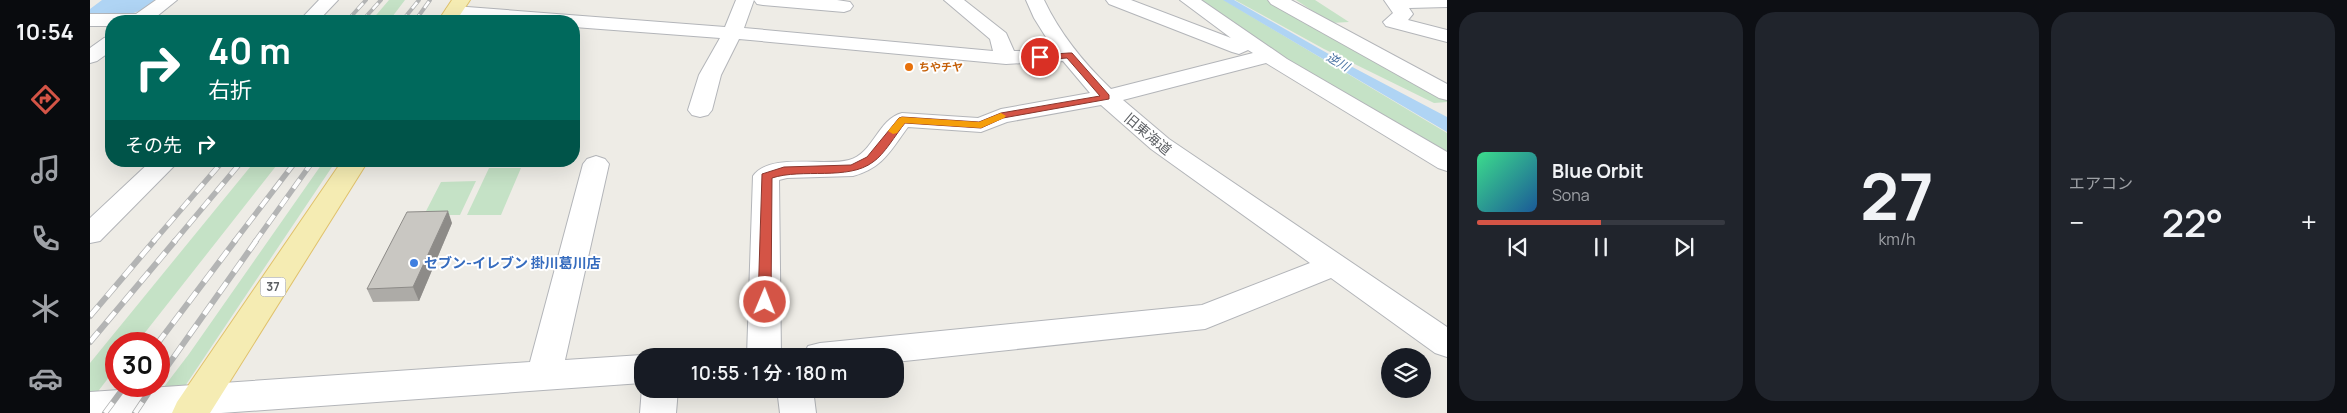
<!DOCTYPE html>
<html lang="ja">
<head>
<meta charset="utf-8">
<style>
	:root { --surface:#171b24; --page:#20242c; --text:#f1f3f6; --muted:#9ea1a6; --line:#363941; --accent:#d45446 }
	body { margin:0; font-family:Manrope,"Noto Sans JP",sans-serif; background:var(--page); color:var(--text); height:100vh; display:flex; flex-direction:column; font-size:19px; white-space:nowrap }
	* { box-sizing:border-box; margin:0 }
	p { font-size:16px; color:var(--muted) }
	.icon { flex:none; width:28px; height:28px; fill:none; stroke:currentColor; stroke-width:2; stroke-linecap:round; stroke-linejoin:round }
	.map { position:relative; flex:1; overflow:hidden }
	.sheet { display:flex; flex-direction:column; gap:12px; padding:12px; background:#0d0f14; width:900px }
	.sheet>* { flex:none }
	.banner { position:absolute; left:15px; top:15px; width:475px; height:152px; border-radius:20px; box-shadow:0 5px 20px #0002; background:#00695c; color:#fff; overflow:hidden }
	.buttons { position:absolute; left:1291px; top:348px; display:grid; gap:10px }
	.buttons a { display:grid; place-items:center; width:50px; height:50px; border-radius:50%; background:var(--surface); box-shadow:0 5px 20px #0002; font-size:25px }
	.speed { position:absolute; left:15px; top:332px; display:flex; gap:10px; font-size:25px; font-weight:700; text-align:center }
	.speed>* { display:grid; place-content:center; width:65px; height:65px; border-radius:50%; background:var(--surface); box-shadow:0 5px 20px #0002; line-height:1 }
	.speed .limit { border:8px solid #d22; background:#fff; color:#111 }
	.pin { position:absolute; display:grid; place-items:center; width:42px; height:42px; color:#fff; margin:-21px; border:2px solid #fff; border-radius:50%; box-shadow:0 1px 5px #0007 }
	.me { position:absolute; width:55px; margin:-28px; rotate:1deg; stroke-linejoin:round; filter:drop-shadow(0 0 4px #0008) }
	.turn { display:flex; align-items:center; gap:18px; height:105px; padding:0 20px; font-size:22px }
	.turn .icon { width:65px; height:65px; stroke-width:2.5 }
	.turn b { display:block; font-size:35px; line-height:42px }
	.then { display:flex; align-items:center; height:48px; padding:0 20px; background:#0003; gap:10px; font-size:19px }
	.big { font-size:38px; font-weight:600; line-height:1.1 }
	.sheet .tile { flex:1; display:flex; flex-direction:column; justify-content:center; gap:8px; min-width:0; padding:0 18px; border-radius:20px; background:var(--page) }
	.sheet .dial { align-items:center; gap:0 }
	.dial b { font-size:65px; line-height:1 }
	.song { display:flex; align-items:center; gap:15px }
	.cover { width:60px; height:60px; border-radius:8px; background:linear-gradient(135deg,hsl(150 70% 55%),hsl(210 70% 35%)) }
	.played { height:5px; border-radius:2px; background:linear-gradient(90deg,var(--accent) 50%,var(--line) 50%) }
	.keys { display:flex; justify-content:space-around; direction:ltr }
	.heat { display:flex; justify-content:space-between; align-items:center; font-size:28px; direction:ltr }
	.sheet .tiles { flex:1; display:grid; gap:12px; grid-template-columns:repeat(3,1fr) }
	.trip { position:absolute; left:544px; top:348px; width:270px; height:50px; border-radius:20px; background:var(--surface); box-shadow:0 5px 20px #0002; font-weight:600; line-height:50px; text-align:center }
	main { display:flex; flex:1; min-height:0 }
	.tabs { display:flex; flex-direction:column; width:90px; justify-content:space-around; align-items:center; background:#090b0e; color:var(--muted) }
	.tabs .icon { width:35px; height:35px }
	.tabs .selected { color:var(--accent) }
	.tabs b { font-size:22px; color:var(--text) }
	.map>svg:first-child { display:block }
	.green { fill:#c5e2c6 }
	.water { fill:#afd4f4 }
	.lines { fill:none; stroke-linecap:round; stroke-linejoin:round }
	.minor-casing { stroke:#b3b5b9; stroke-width:2 }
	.major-casing { stroke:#e0c26c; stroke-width:2 }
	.minor { fill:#fff; fill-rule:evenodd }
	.major { fill:#f5ecb3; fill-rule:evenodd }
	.rail-far2-casing { stroke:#b3b4b4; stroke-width:4 }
	.rail-far1-casing { stroke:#b3b4b4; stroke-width:5.5 }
	.rail-casing { stroke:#b3b4b4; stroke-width:6 }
	.rail-far2 { stroke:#fff; stroke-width:2.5; stroke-dasharray:8; stroke-linecap:butt }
	.rail-far1 { stroke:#fff; stroke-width:4; stroke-dasharray:11; stroke-linecap:butt }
	.rail { stroke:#fff; stroke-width:4.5; stroke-dasharray:13; stroke-linecap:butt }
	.wall { fill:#adaba7 }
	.shaded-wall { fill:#8d8b88 }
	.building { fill:#c9c7c2; stroke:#8d8b88 }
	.route { fill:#d45446; stroke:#8a372e }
	.slow { fill:#f59e0b }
	.food-dot { fill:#e8710a; stroke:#fff; stroke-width:2 }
	.shop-dot { fill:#3f7fe0; stroke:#fff; stroke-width:2 }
	.labels { text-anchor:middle; stroke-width:4; stroke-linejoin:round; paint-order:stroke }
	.far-food-label { font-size:11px; font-weight:bold; fill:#c56008; stroke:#fff; text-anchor:start }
	.far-water-label { font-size:12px; font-style:italic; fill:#4e76a5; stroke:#fff }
	.shield { fill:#fff; stroke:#8e9092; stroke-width:1 }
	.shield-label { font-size:12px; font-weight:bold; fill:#5d6064 }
	.street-label { font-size:14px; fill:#5d6064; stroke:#fff }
	.shop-label { font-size:14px; font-weight:bold; fill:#366cbe; stroke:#fff; text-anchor:start }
</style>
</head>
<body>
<main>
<nav class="tabs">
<b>10:54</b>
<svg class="icon selected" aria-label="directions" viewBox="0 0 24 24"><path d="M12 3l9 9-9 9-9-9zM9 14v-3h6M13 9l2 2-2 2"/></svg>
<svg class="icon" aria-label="music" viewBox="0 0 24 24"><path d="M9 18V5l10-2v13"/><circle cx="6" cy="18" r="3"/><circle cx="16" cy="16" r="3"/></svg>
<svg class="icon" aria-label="phone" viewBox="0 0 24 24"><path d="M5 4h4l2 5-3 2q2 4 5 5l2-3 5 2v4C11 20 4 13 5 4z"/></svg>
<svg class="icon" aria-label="climate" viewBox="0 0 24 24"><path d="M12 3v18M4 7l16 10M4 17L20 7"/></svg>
<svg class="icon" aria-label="car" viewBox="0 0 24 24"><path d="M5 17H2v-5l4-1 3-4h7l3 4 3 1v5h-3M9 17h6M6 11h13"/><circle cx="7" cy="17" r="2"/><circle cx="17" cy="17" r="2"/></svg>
</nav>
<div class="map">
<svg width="1357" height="413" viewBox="0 0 1357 413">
	<rect width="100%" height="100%" fill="#eeece6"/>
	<path class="green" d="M 299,0 L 315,0 L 299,21 L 281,21 Z
		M 1099,0 L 1134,0 L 1357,133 L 1357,152 L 1199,61 Z
		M 1145,0 L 1177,0 L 1357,100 L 1357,102 L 1344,103 L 1234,49 Z
		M 1206,0 L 1225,0 L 1259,22 L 1241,23 Z
		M 165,161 L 190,161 L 46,344 L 26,344 L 26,368 L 6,394 L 0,394 L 0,363 Z
		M 234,161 L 246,161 L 77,413 L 54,413 L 99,354 Z
		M 399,168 L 431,168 L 411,215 L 377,215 Z
		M 386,181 L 370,215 L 334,215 L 351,182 Z"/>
	<path class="water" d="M 12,0 L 68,0 C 41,19 31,15 0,16 L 0,9 Z
		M 1133,0 L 1144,0 L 1251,61 L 1357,117 L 1357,132 Z"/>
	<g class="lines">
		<g class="minor-casing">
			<path id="minor" d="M 66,0 L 87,0 L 61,21 L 21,21 L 21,26 L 0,26 L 0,14 L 46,14 Z
				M 229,0 L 248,0 L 228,21 L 209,21 Z
				M 646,0 L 747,0 L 760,2 L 763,6 L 760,10 L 754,12 L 673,5 L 667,4 L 664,0 L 654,28 L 903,51 L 900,39 L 854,0 L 874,0 L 916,33 L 924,51 L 964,50 L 944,18 L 936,0 L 954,0 C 970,34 994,63 1021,89 L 1163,53 L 1158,50 L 1149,54 L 1142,52 L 1019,4 L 1016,0 L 1041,0 L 1141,38 L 1090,0 L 1111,0 L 1197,59 L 1357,152 L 1357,171 L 1348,168 L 1176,63 L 1033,100 L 1079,139 L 1357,327 L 1357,357 L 1345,353 L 1241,278 L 1115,329 L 805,362 L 805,356 L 713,356 L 718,346 L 730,343 L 1112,305 L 1220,263 L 1061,149 L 1011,105 L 917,122 L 891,132 L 818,127 C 800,151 793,168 763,176 L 697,178 L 689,180 L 691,356 L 657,356 L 663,176 C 680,152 734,167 759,160 C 783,154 788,119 812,113 L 888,118 L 911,109 L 1000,93 L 973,61 L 916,64 L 649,39 L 631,75 L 622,110 L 618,115 L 610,117 L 602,115 L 598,110 L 609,75 L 630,38 L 484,27 L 484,21 L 412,21 L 364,18 L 357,16 L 355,12 L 357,8 L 364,6 L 635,27 Z
				M 1178,0 L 1201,0 L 1357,84 L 1357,100 L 1349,98 L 1181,4 Z
				M 1294,0 L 1357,0 L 1357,7 L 1319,8 L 1323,14 L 1318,20 L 1357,30 L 1357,42 L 1296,26 L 1293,22 L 1303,13 Z
				M 21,36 L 21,51 L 7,61 L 0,63 L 0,48 L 14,38 Z
				M 506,156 L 515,159 L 519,164 L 475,360 L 552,355 L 556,356 L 552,356 L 552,383 L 131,413 L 0,413 L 0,392 L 440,362 L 493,164 L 497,159 Z
				M 61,161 L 89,161 L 10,241 L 0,243 L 0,218 Z
				M 552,388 L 588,389 L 586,413 L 550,413 Z
				M 687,389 L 723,389 L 726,413 L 690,413 Z"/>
		</g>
		<g class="major-casing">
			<path id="major" d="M 362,0 L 380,0 L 366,21 L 348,21 Z
				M 252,161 L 278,161 L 120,413 L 82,413 L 87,402 Z"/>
		</g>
		<use href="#minor" class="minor"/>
		<use href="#major" class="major"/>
		<g class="rail-far2-casing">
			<path id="rail-far2" d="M 257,21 L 276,0
				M 272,21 L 291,0
				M 312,21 L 329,0
				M 325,21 L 340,0"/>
		</g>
		<g class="rail-far1-casing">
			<path id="rail-far1" d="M 63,242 L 133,161
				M 84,242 L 152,161
				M 144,242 L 206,161
				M 165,242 L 223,161"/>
		</g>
		<g class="rail-casing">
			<path id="rail" d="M 0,316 L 64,241
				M 0,342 L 85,241
				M 67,344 L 145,241
				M 69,378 L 166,241
				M 15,413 L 35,386
				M 45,413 L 63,386"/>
		</g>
		<use href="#rail-far2" class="rail-far2"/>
		<use href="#rail-far1" class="rail-far1"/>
		<use href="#rail" class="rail"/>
	</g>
	<path class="wall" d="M 362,223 L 329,301 L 283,302 L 277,289 Z"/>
	<path class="shaded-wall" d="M 358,211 L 362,223 L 329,301 L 323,287 Z"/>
	<path class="building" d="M 358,211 L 323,287 L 277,289 L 317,212 Z"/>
	<path class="route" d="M 979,53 L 982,53 L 1019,95 L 1019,99 L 913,118 L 891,128 L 815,123 C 806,134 794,155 783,162 C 758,181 712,168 682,178 L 681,302 L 675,307 L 670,306 L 668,302 L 672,174 L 694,167 L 761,165 L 777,157 L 809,118 L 812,117 L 889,122 L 911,113 L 1010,96 L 977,58 L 950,60 L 946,57 L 950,55 Z"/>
	<path class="slow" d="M 911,113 L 916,116 L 914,118 L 891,128 L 815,123 L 807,133 L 803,134 L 798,131 L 809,118 L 812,117 L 889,122 Z"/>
	<circle class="food-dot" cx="819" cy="67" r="5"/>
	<circle class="shop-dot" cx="324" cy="263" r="5"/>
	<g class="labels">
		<g class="far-food-label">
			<text x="829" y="71">ちやチヤ</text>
		</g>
		<g class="far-water-label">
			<text transform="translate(1248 62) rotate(30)" y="4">逆川</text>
		</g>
		<rect class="shield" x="170.5" y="277.5" width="25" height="19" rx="4"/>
		<g class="shield-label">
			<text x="183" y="291">37</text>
		</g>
		<g class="street-label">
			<text transform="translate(1058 134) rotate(40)" y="5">旧東海道</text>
		</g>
		<g class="shop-label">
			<text x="334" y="268">セブン-イレブン 掛川葛川店</text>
		</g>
	</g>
</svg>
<div class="buttons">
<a><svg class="icon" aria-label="layers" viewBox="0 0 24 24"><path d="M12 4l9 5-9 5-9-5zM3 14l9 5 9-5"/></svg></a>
</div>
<div class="speed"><div class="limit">30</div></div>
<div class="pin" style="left:950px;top:57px;background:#d93025"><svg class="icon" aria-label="arrive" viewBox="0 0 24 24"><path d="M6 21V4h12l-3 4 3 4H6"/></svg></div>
<svg class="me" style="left:675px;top:302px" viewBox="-20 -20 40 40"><circle r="17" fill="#d45446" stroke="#fff" stroke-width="3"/><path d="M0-11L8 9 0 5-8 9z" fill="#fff"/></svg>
<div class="trip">10:55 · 1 分 · 180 m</div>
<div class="banner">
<div class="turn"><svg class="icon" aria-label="right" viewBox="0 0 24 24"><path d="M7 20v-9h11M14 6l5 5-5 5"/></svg><div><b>40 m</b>右折</div></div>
<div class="then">その先<svg class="icon" aria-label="right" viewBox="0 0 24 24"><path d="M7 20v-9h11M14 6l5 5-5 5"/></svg></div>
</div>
</div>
<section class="sheet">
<div class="tiles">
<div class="tile">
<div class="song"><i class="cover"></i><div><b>Blue Orbit</b><p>Sona</p></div></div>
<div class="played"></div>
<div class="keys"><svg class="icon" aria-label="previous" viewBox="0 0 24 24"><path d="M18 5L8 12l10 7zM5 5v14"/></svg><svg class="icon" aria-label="pause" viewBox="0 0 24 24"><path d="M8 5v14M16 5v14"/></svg><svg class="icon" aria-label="next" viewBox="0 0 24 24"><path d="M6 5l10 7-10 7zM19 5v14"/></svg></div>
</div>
<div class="tile dial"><b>27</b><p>km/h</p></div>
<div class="tile"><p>エアコン</p>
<div class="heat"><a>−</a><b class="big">22°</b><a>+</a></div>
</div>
</div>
</section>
</main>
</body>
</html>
